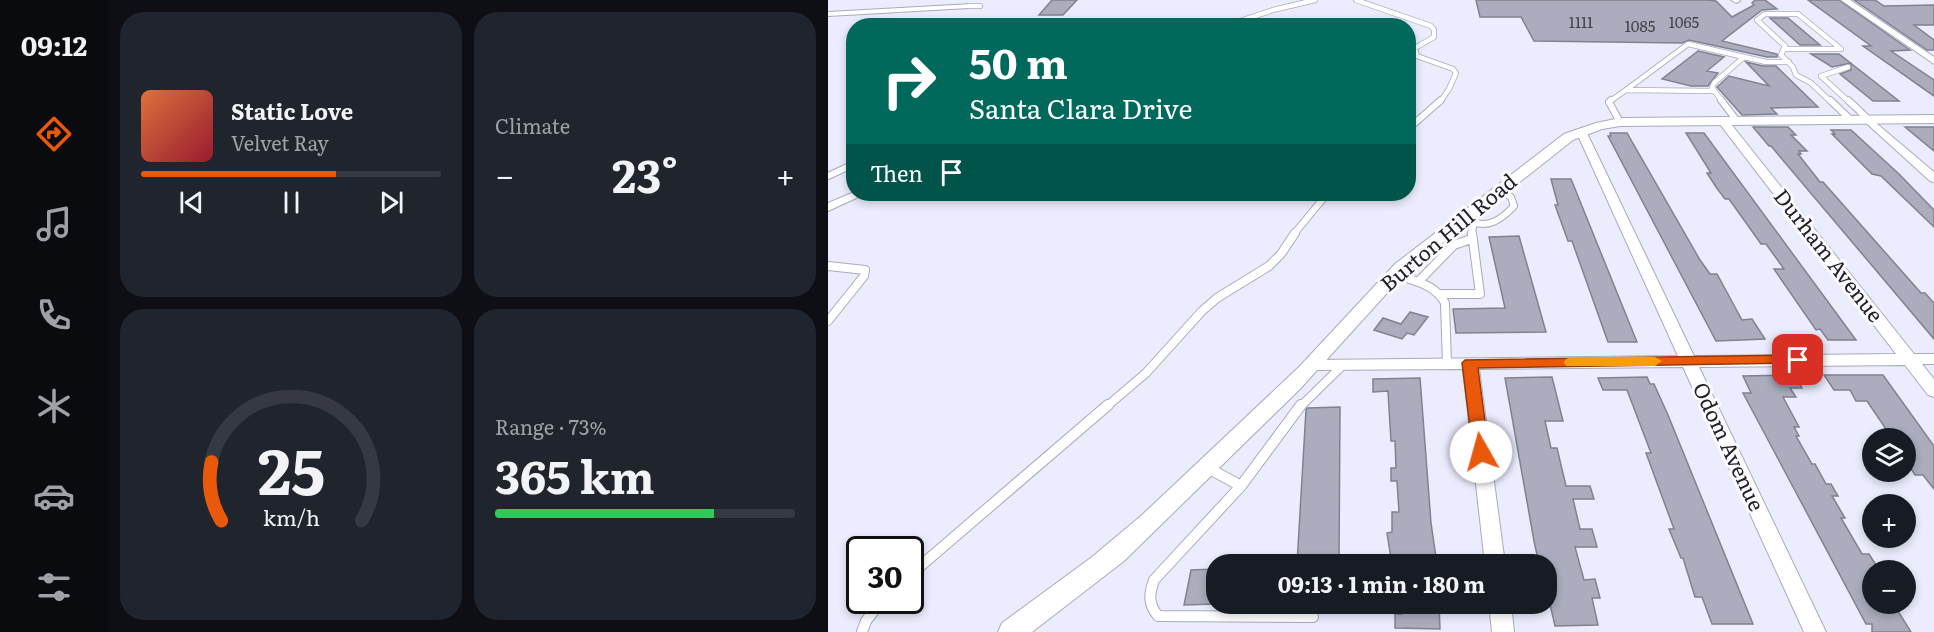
<!DOCTYPE html>
<html lang="en">
<head>
<meta charset="utf-8">
<style>
	:root { --surface:#171b24; --page:#20242c; --text:#f1f3f6; --muted:#9ea1a6; --line:#363941; --accent:#ea580c }
	body { margin:0; font-family:Literata,serif; background:var(--page); color:var(--text); height:100vh; display:flex; flex-direction:column; font-size:22px; white-space:nowrap }
	* { box-sizing:border-box; margin:0 }
	p { font-size:20px; color:var(--muted) }
	.icon { flex:none; width:33px; height:33px; fill:none; stroke:currentColor; stroke-width:2; stroke-linecap:round; stroke-linejoin:round }
	.map { position:relative; flex:1; overflow:hidden }
	.details { display:flex; flex-direction:column; gap:12px; padding:12px; background:#0d0f14; width:720px }
	.details>* { flex:none }
	.hud { position:absolute; left:18px; top:18px; width:570px; height:183px; border-radius:24px; box-shadow:0 3px 9px #0003; background:#00695c; color:#fff; overflow:hidden }
	.controls { position:absolute; left:1034px; top:428px; display:grid; gap:12px }
	.controls a { display:grid; place-items:center; width:54px; height:54px; border-radius:50%; background:var(--surface); box-shadow:0 3px 9px #0003; font-size:30px }
	.speed { position:absolute; left:18px; top:536px; display:flex; gap:12px; font-size:30px; font-weight:700; text-align:center }
	.speed>* { display:grid; place-content:center; width:78px; height:78px; border-radius:50%; background:var(--surface); box-shadow:0 3px 9px #0003; line-height:1 }
	.speed .limit { border:3px solid #111; border-radius:9px; background:#fff; color:#111 }
	.pin { position:absolute; display:grid; place-items:center; width:51px; height:51px; color:#fff; margin:-26px; border-radius:12px; box-shadow:0 3px 9px #0006 }
	.me { position:absolute; width:66px; margin:-33px; rotate:353deg; stroke-linejoin:round; filter:drop-shadow(0 0 4px #0008) }
	.turn { display:flex; align-items:center; gap:21px; height:126px; padding:0 24px; font-size:27px }
	.turn .icon { width:78px; height:78px; stroke-width:2.5 }
	.turn b { display:block; font-size:42px; line-height:51px }
	.then { display:flex; align-items:center; height:57px; padding:0 24px; background:#0003; gap:12px; font-size:22px }
	.big { font-size:45px; font-weight:700; line-height:1.1 }
	.details .tile { flex:1; display:flex; flex-direction:column; justify-content:center; gap:9px; min-width:0; padding:0 21px; border-radius:24px; background:var(--page) }
	.details .dial { align-items:center; gap:0 }
	.dial svg { height:156px; overflow:visible; fill:none; stroke:var(--line); stroke-width:7; stroke-linecap:round; text-anchor:middle }
	.dial text { fill:var(--text); stroke:none }
	.song { display:flex; align-items:center; gap:18px }
	.cover { width:72px; height:72px; border-radius:9px; background:linear-gradient(135deg,hsl(20 70% 55%),hsl(350 70% 35%)) }
	.played { height:6px; border-radius:3px; background:linear-gradient(90deg,var(--accent) 65%,var(--line) 65%) }
	.keys { display:flex; justify-content:space-around; direction:ltr }
	.heat { display:flex; justify-content:space-between; align-items:center; font-size:33px; direction:ltr }
	.charge { height:9px; border-radius:4px; background:linear-gradient(90deg,#34c759 73%,var(--line) 0) }
	.details .tiles { flex:1; display:grid; gap:12px; grid-template-columns:repeat(2,1fr) }
	.trip { position:absolute; left:378px; top:554px; width:351px; height:60px; border-radius:24px; background:var(--surface); box-shadow:0 3px 9px #0003; font-weight:700; line-height:60px; text-align:center }
	main { display:flex; flex:1; min-height:0 }
	.menu { display:flex; flex-direction:column; width:108px; justify-content:space-around; align-items:center; background:#090b0e; color:var(--muted) }
	.menu .icon { width:42px; height:42px }
	.menu .on { color:var(--accent) }
	.menu b { font-size:27px; color:var(--text) }
	.map>svg:first-child { display:block }
	.building { fill:#abadbe; stroke:#808191; stroke-width:1.5 }
	.lines { fill:none; stroke-linecap:round; stroke-linejoin:round }
	.service-far3-casing { stroke:#a8aaba; stroke-width:6 }
	.service-far2-casing { stroke:#a8aaba; stroke-width:8 }
	.service-far1-casing { stroke:#a8aaba; stroke-width:10 }
	.service-casing { stroke:#a8aaba; stroke-width:12 }
	.minor-casing { stroke:#a8aaba; stroke-width:2 }
	.tertiary-casing { stroke:#a8aaba; stroke-width:2 }
	.service-far3 { stroke:#fff; stroke-width:4.5 }
	.service-far2 { stroke:#fff; stroke-width:6 }
	.service-far1 { stroke:#fff; stroke-width:8 }
	.service { stroke:#fff; stroke-width:10 }
	.minor { fill:#fff; fill-rule:evenodd }
	.tertiary { fill:#fff; fill-rule:evenodd }
	.route { fill:#ea580c; stroke:#983908; stroke-width:1.5 }
	.slow { fill:#f59e0b }
	.labels { text-anchor:middle; stroke-width:6; stroke-linejoin:round; paint-order:stroke }
	.far-number-label { font-size:15px; fill:#43434c }
	.street-label { font-size:21px; fill:#202026; stroke:#fbfbff }
</style>
</head>
<body>
<main>
<nav class="menu">
<b>09:12</b>
<svg class="icon on" aria-label="directions" viewBox="0 0 24 24"><path d="M12 3l9 9-9 9-9-9zM9 14v-3h6M13 9l2 2-2 2"/></svg>
<svg class="icon" aria-label="music" viewBox="0 0 24 24"><path d="M9 18V5l10-2v13"/><circle cx="6" cy="18" r="3"/><circle cx="16" cy="16" r="3"/></svg>
<svg class="icon" aria-label="phone" viewBox="0 0 24 24"><path d="M5 4h4l2 5-3 2q2 4 5 5l2-3 5 2v4C11 20 4 13 5 4z"/></svg>
<svg class="icon" aria-label="climate" viewBox="0 0 24 24"><path d="M12 3v18M4 7l16 10M4 17L20 7"/></svg>
<svg class="icon" aria-label="car" viewBox="0 0 24 24"><path d="M5 17H2v-5l4-1 3-4h7l3 4 3 1v5h-3M9 17h6M6 11h13"/><circle cx="7" cy="17" r="2"/><circle cx="17" cy="17" r="2"/></svg>
<svg class="icon" aria-label="filters" viewBox="0 0 24 24"><path d="M4 7h16M4 17h16"/><circle cx="9" cy="7" r="2"/><circle cx="15" cy="17" r="2"/></svg>
</nav>
<section class="details">
<div class="tiles">
<div class="tile">
<div class="song"><i class="cover"></i><div><b>Static Love</b><p>Velvet Ray</p></div></div>
<div class="played"></div>
<div class="keys"><svg class="icon" aria-label="previous" viewBox="0 0 24 24"><path d="M18 5L8 12l10 7zM5 5v14"/></svg><svg class="icon" aria-label="pause" viewBox="0 0 24 24"><path d="M8 5v14M16 5v14"/></svg><svg class="icon" aria-label="next" viewBox="0 0 24 24"><path d="M6 5l10 7-10 7zM19 5v14"/></svg></div>
</div>
<div class="tile"><p>Climate</p>
<div class="heat"><a>−</a><b class="big">23°</b><a>+</a></div>
</div>
<div class="tile dial"><svg viewBox="0 0 100 80">
<path d="M14 69A42 42 0 1 1 86 69"/>
<path d="M14 69A42 42 0 0 1 9 39" stroke="#ea580c"/>
<text x="50" y="56" font-size="32" font-weight="700">25</text>
<text x="50" y="72" font-size="11">km/h</text>
</svg></div>
<div class="tile"><p>Range · 73%</p><b class="big">365 km</b><div class="charge"></div></div>
</div>
</section>
<div class="map">
<svg width="1106" height="632" viewBox="0 0 1106 632">
	<rect width="100%" height="100%" fill="#ebedfe"/>
	<path class="building" d="M 224,0 L 249,0 L 235,15 L 211,15 Z
		M 648,0 L 878,0 L 888,1 L 904,17 L 926,5 L 924,3 L 927,0 L 937,0 L 949,9 L 934,10 L 894,41 L 949,54 L 949,57 L 939,57 L 861,40 L 854,43 L 706,41 L 693,17 L 652,17 Z
		M 980,0 L 1011,0 L 1082,50 L 1063,51 L 1106,80 L 1106,96 L 1035,46 L 1043,46 Z
		M 1026,0 L 1047,0 L 1056,6 L 1106,5 L 1106,25 L 1086,25 L 1106,40 L 1106,50 L 1099,50 Z
		M 942,18 L 960,18 L 992,45 L 972,45 Z
		M 870,51 L 896,57 L 879,71 L 890,73 L 880,86 L 863,86 L 834,79 Z
		M 983,54 L 1011,54 L 1071,101 L 1045,101 L 1012,74 L 1023,70 L 1023,63 L 1004,67 Z
		M 918,62 L 935,66 L 948,66 L 990,107 L 943,108 L 949,114 L 914,115 L 889,87 L 901,76 L 941,86 Z
		M 925,127 L 960,127 L 968,135 L 963,135 L 979,151 L 971,151 L 973,154 L 970,154 L 992,182 L 995,182 L 1093,293 L 1097,293 L 1106,303 L 1106,339 L 943,146 L 941,146 Z
		M 1077,127 L 1106,127 L 1106,151 Z
		M 1003,130 L 1023,130 L 1071,174 L 1106,210 L 1106,227 L 1053,176 L 1044,174 L 1004,134 L 1007,134 Z
		M 782,133 L 799,133 L 872,260 L 882,274 L 889,274 L 914,320 L 924,319 L 937,339 L 888,341 L 780,136 L 783,136 Z
		M 858,133 L 876,133 L 1028,340 L 1000,340 L 992,329 L 988,330 L 946,269 L 956,269 L 938,244 L 933,244 L 901,199 L 897,199 L 888,187 L 879,173 L 883,173 Z
		M 723,179 L 743,179 L 809,342 L 780,342 L 744,241 L 740,241 L 727,205 L 730,205 Z
		M 691,236 L 718,332 L 628,333 L 625,309 L 677,308 L 661,237 Z
		M 582,312 L 600,317 L 586,335 L 579,333 L 574,339 L 546,330 L 555,318 L 573,324 Z
		M 966,375 L 974,388 L 962,388 L 968,397 L 955,397 L 971,427 L 966,427 L 971,436 L 968,436 L 984,464 L 987,464 L 998,484 L 1003,484 L 1010,496 L 1004,496 L 1017,518 L 1013,518 L 1034,554 L 1041,554 L 1050,568 L 1044,568 L 1044,603 L 1065,603 L 1083,632 L 1044,632 L 1044,624 L 1038,624 L 915,393 L 923,393 L 915,376 Z
		M 996,375 L 1055,375 L 1106,446 L 1106,489 L 1095,475 L 1087,475 L 1082,467 L 1077,467 L 1077,435 L 1062,435 L 1039,401 L 1028,401 L 1022,390 L 1006,390 Z
		M 724,377 L 735,421 L 717,421 L 723,448 L 729,448 L 738,486 L 762,486 L 766,499 L 745,499 L 752,529 L 764,529 L 769,547 L 747,547 L 756,580 L 767,579 L 772,598 L 764,598 L 770,625 L 727,626 L 718,587 L 718,564 L 711,564 L 706,541 L 677,378 Z
		M 819,377 L 822,384 L 826,384 L 840,415 L 925,624 L 884,624 L 874,597 L 867,597 L 855,558 L 853,558 L 841,529 L 846,529 L 818,453 L 823,453 L 799,390 L 775,390 L 770,378 Z
		M 592,378 L 603,523 L 609,564 L 564,564 L 559,533 L 564,532 L 564,512 L 571,512 L 569,481 L 563,481 L 563,468 L 568,468 L 567,441 L 563,441 L 560,391 L 545,392 L 545,379 Z
		M 512,407 L 511,564 L 469,564 L 478,410 L 479,408 Z
		M 388,569 L 388,604 L 356,605 L 363,570 Z
		M 574,603 L 611,603 L 612,629 L 567,628 L 567,614 L 574,614 Z"/>
	<g class="lines">
		<g class="service-far3-casing">
			<path id="service-far3" d="M 528,0 L 603,26 L 606,30 L 606,37 L 587,48 L 589,56 L 625,69 L 628,73 L 621,89 L 612,102
				M 141,6 L 152,6
				M 397,26 L 445,10 L 487,0
				M 956,49 L 1013,49 L 970,14 L 937,14 L 929,20 L 957,46 L 953,55 L 965,67 L 968,75 L 983,83 L 1003,102
				M 936,62 L 961,62
				M 1020,67 L 993,76 L 1021,102
				M 798,90 L 860,44 L 938,62
				M 781,102 L 798,90 L 886,91
				M 895,102 L 884,88 L 886,83 L 916,57"/>
		</g>
		<g class="service-far2-casing">
			<path id="service-far2" d="M 783,100 L 781,102 L 792,122
				M 893,100 L 909,121
				M 1002,100 L 1023,120
				M 1020,100 L 1041,120
				M 580,129 L 613,100
				M 0,176 L 26,164
				M 641,221 C 660,229 673,220 686,206 L 683,197 L 673,191
				M 466,234 L 499,194
				M 643,234 L 646,224"/>
		</g>
		<g class="service-far1-casing">
			<path id="service-far1" d="M 0,266 L 37,270 L 36,276 L 0,321
				M 567,274 C 586,281 607,284 617,303 L 619,364
				M 590,282 L 626,245 L 643,239
				M 614,294 L 652,294 L 644,233
				M 278,407 L 318,373 L 374,311 L 389,298 L 441,266 L 453,254 L 467,233
				M 472,407 L 515,365"/>
		</g>
		<g class="service-casing">
			<path id="service" d="M 380,468 L 413,486 L 473,405
				M 413,486 L 326,580 C 321,594 320,604 330,616 L 485,617
				M 82,575 L 280,405
				M 34,632 L 38,621 L 54,600"/>
		</g>
		<g class="minor-casing">
			<path id="minor" d="M 903,0 L 911,0 L 912,1 L 908,3 Z
				M 1013,0 L 1022,0 L 1106,57 L 1106,64 Z
				M 144,4 L 144,8 L 141,8 L 0,16 L 0,12 Z
				M 1041,117 L 1106,172 L 1106,182 L 1102,181 L 1037,122 L 1036,120 Z
				M 895,118 L 899,119 L 1086,354 L 1106,354 L 1106,364 L 1094,364 L 1106,379 L 1106,397 L 1100,395 L 1077,365 L 871,367 L 998,632 L 976,632 L 855,367 L 651,369 L 677,564 L 657,564 L 635,369 L 485,370 L 479,369 L 477,365 L 479,361 L 485,360 L 850,356 L 748,131 L 753,128 L 758,131 L 866,356 L 1068,354 L 891,123 L 890,121 Z
				M 26,192 L 37,194 L 0,211 L 0,203 Z
				M 661,603 L 683,603 L 686,632 L 664,632 Z"/>
		</g>
		<g class="tertiary-casing">
			<path id="tertiary" d="M 1106,115 L 1106,123 L 792,126 L 774,129 L 745,140 L 579,271 L 472,389 L 296,561 L 204,632 L 170,632 L 174,623 L 264,557 L 314,515 L 471,367 L 567,264 L 736,134 L 768,123 L 792,118 Z"/>
		</g>
		<use href="#service-far3" class="service-far3"/>
		<use href="#service-far2" class="service-far2"/>
		<use href="#service-far1" class="service-far1"/>
		<use href="#service" class="service"/>
		<use href="#minor" class="minor"/>
		<use href="#tertiary" class="tertiary"/>
	</g>
	<path class="route" d="M 970,355 L 978,360 L 976,363 L 650,368 L 661,452 L 659,457 L 653,459 L 647,457 L 645,452 L 634,363 L 637,360 Z"/>
	<path class="slow" d="M 743,357 L 827,357 L 834,361 L 827,366 L 738,366 L 736,362 L 738,359 Z"/>
	<g class="labels">
		<g class="far-number-label">
			<text x="753" y="28">1111</text>
			<text x="856" y="28">1065</text>
			<text x="812" y="32">1085</text>
		</g>
		<g class="street-label">
			<text transform="translate(621 233) rotate(-40)" y="7">Burton Hill Road</text>
			<text transform="translate(1000 256) rotate(52)" y="7">Durham Avenue</text>
			<text transform="translate(900 447) rotate(65)" y="7">Odom Avenue</text>
		</g>
	</g>
</svg>
<div class="controls">
<a><svg class="icon" aria-label="layers" viewBox="0 0 24 24"><path d="M12 4l9 5-9 5-9-5zM3 14l9 5 9-5"/></svg></a>
<a>+</a>
<a>−</a>
</div>
<div class="speed"><div class="limit">30</div></div>
<div class="pin" style="left:970px;top:360px;background:#d93025"><svg class="icon" aria-label="arrive" viewBox="0 0 24 24"><path d="M6 21V4h12l-3 4 3 4H6"/></svg></div>
<svg class="me" style="left:653px;top:452px" viewBox="-20 -20 40 40"><circle r="19" fill="#fff"/><path d="M0-13L10 11 0 6-10 11z" fill="#ea580c"/></svg>
<div class="trip">09:13 · 1 min · 180 m</div>
<div class="hud">
<div class="turn"><svg class="icon" aria-label="right" viewBox="0 0 24 24"><path d="M7 20v-9h11M14 6l5 5-5 5"/></svg><div><b>50 m</b>Santa Clara Drive</div></div>
<div class="then">Then<svg class="icon" aria-label="arrive" viewBox="0 0 24 24"><path d="M6 21V4h12l-3 4 3 4H6"/></svg></div>
</div>
</div>
</main>
</body>
</html>
